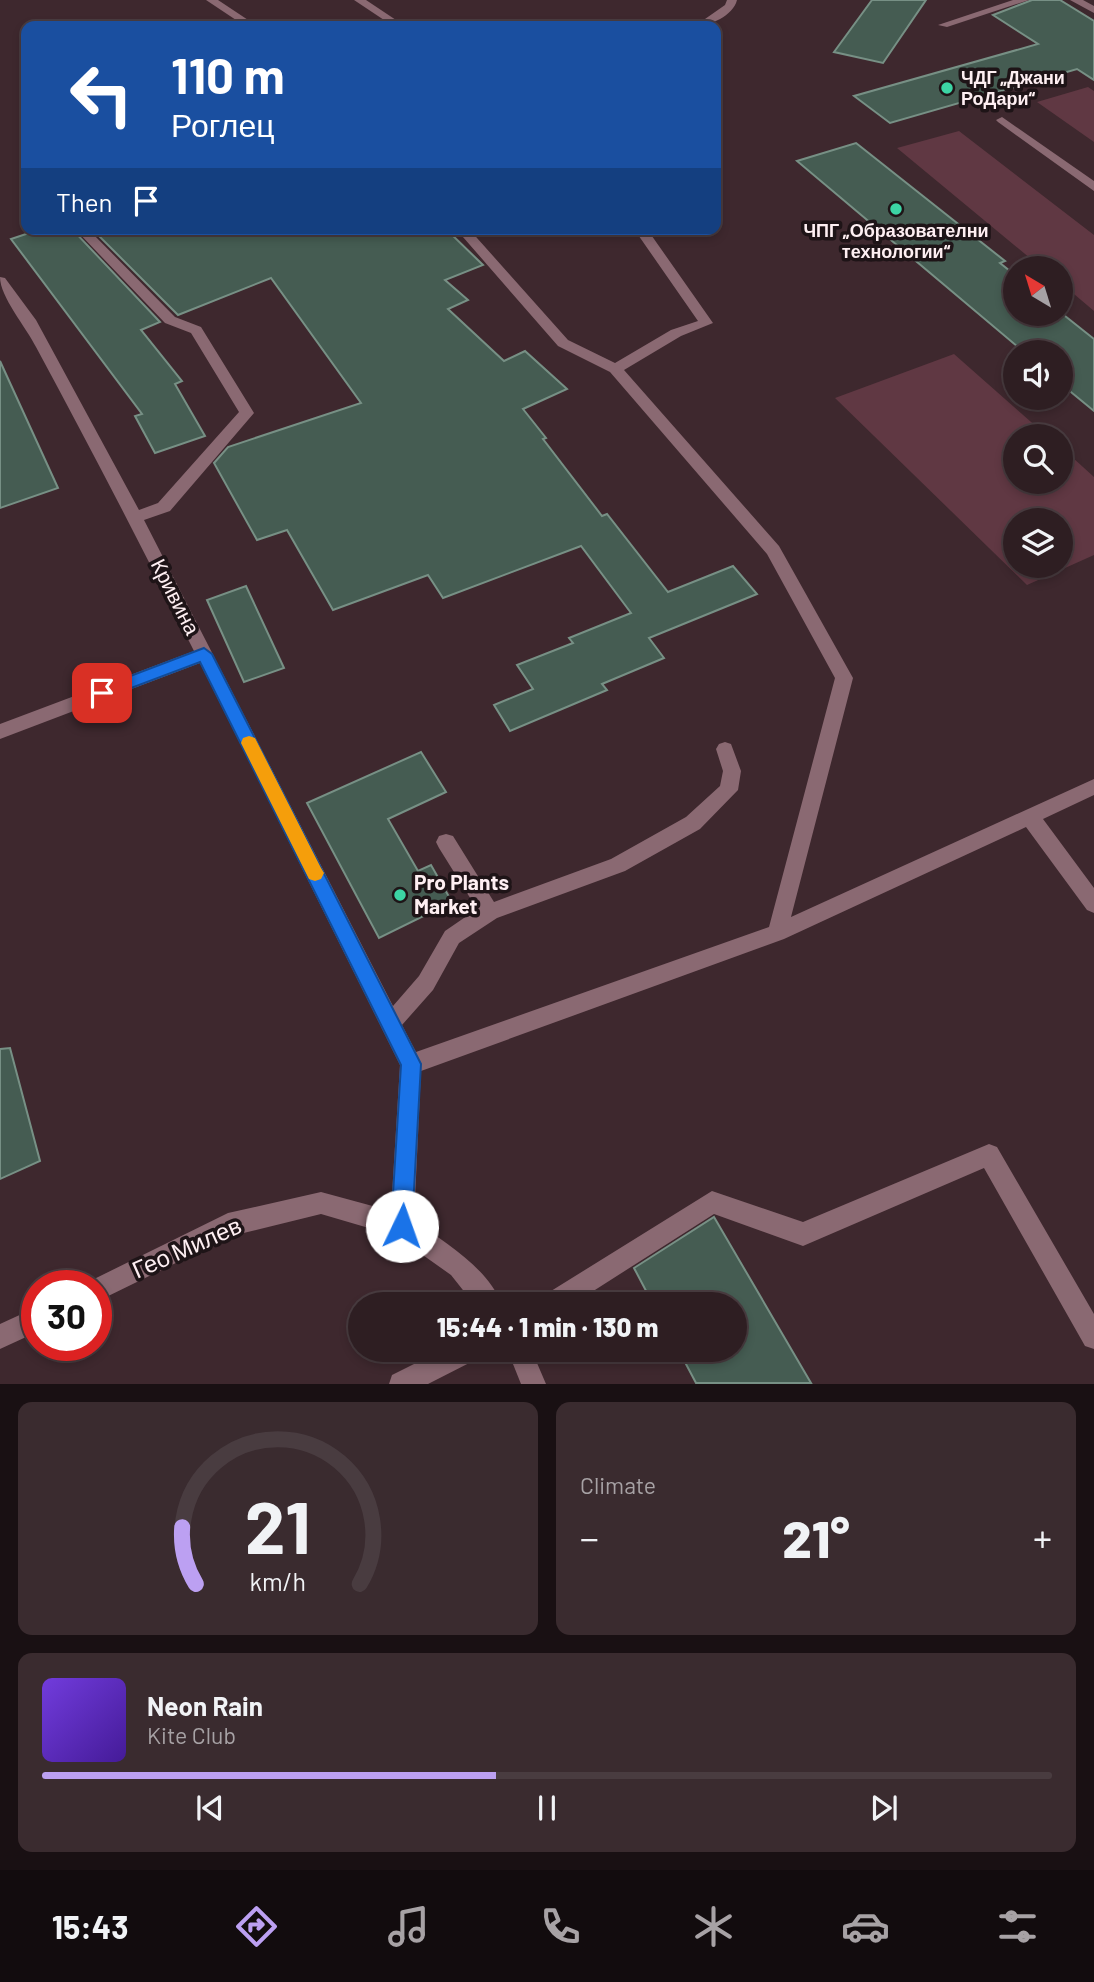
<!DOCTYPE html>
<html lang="en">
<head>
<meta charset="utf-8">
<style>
	:root { --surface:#2e1e22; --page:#3a2b2f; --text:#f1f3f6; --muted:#a7a2a5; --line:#493c40; --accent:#bca0f2 }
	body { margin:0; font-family:Barlow,sans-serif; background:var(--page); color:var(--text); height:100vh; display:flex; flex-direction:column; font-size:26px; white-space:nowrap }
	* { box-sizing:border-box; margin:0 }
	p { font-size:23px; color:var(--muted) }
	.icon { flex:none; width:38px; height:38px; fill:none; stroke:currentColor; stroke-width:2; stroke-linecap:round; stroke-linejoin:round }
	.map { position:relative; height:1384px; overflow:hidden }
	.drawer { display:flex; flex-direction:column; gap:18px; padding:18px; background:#191013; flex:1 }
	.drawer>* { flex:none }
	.hud { position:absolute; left:21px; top:21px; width:700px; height:214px; border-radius:14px; box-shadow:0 4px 10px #0003,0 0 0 2px var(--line); background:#1a4fa0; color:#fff; overflow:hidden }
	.needle { width:46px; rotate:322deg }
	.fabs { position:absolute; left:1003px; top:256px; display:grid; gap:14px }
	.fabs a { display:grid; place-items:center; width:70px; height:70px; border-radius:50%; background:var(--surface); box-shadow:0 4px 10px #0003,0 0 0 2px var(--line); font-size:35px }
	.speed { position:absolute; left:21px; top:1270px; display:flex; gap:14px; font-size:35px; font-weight:700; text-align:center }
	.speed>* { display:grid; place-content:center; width:91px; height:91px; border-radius:50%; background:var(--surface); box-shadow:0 4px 10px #0003,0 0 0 2px var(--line); line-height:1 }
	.speed .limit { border:10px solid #d22; background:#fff; color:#111 }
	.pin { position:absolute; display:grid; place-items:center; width:60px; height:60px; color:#fff; margin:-30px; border-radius:14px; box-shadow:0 4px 10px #0006 }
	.me { position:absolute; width:77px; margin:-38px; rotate:3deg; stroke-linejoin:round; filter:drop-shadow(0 0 5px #0008) }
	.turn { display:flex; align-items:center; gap:24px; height:147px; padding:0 35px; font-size:32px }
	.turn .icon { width:91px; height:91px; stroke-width:2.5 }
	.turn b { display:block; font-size:49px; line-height:60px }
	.then { display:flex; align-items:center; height:66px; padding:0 35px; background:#0003; gap:14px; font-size:26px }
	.big { font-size:52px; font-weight:800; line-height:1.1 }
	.drawer .widget { flex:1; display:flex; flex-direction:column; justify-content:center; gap:10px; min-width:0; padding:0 24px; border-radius:14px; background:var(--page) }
	.drawer .dial { align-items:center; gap:0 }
	.dial svg { height:182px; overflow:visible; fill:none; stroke:var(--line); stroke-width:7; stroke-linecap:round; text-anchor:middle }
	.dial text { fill:var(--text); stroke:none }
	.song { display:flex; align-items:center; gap:21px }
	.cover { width:84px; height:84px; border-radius:10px; background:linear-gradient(135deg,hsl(260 70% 55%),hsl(260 70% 35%)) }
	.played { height:7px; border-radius:4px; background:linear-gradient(90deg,var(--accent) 45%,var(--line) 45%) }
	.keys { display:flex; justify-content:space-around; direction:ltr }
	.heat { display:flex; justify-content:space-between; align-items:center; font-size:38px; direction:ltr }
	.drawer .tiles { flex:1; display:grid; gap:18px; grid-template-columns:1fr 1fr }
	.widget:last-child { grid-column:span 2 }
	.trip { position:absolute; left:348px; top:1292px; width:399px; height:70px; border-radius:35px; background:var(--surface); box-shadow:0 4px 10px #0003,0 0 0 2px var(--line); font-weight:800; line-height:70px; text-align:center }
	.menu { display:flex; height:112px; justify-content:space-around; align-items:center; background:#120c0e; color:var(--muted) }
	.menu .icon { width:49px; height:49px }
	.menu .current { color:var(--accent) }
	.menu b { font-size:32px; color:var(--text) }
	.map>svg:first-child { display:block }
	.green { fill:#603843; fill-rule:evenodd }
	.building { fill:#455c52; stroke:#779085; stroke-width:2 }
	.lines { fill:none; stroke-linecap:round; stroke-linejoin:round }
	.minor { fill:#8a6972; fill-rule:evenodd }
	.route { fill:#1a73e8; stroke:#114b97; stroke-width:2 }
	.slow { fill:#f59e0b }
	.poi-dot { fill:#3cd4a4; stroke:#1e1417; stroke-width:2.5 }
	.labels { text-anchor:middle; stroke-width:7; stroke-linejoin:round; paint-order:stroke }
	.far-poi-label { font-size:18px; font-weight:bold; fill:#feeff2; stroke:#1e1417; text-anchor:start }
	.street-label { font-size:21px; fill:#feeff2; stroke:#1e1417 }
	.poi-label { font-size:21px; font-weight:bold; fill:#feeff2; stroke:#1e1417; text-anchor:start }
	.near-street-label { font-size:24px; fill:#feeff2; stroke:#1e1417 }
</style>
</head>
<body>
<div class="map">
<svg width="1094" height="1384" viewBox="0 0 1094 1384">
	<rect width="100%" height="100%" fill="#3e282e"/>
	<path class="green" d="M 1088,87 L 1094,91 L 1094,142 L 1037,102 Z
		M 959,131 L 1094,235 L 1094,311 L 1061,283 L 1060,268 L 1042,268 L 897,148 Z
		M 954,354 L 1047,436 L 1015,436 L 1015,481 L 1060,481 L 1061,447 L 1094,477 L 1094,555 L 1027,585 L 835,398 ZM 1015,520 L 1060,520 L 1060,565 L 1015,565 Z"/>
	<path class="building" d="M 872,0 L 926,0 L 883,63 L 834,52 Z
		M 1032,0 L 1060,0 L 1094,21 L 1094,80 L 1077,69 L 890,123 L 854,96 L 1038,44 L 993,15 Z
		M 856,143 L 1005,261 L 1000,263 L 1015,275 L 1015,313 L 1060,312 L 1094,339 L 1094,411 L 1060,383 L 1060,352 L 1024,352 L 797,161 Z
		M 41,229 L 72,229 L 160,322 L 141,330 L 182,381 L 175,384 L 205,436 L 155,453 L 135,416 L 142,414 L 11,239 Z
		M 92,229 L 446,229 L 483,265 L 445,280 L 468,300 L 448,309 L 504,361 L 525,351 L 567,389 L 523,409 L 546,438 L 543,439 L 602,516 L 607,514 L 668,592 L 733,566 L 757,594 L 649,638 L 664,658 L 602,684 L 607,690 L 510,731 L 494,705 L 533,689 L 517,665 L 573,643 L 569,638 L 631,613 L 581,546 L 443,598 L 428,575 L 333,610 L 287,530 L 257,540 L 214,463 L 228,447 L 361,403 L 271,278 L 178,315 Z
		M 0,361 L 58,488 L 0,508 Z
		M 246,586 L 284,668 L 244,682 L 207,600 Z
		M 421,752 L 446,792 L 388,819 L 418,871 L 431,865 L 452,902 L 379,938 L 307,803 Z
		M 10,1048 L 40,1161 L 0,1179 L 0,1049 Z
		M 714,1217 L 811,1383 L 696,1383 L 678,1349 L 735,1349 L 735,1304 L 653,1304 L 634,1268 Z"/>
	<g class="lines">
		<path class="minor" d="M 206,0 L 218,0 L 257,26 L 245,26 Z
			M 354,0 L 366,0 L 405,26 L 393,26 Z
			M 727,0 L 737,0 C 733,16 710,26 695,26 L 725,5 Z
			M 1013,0 L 1029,0 L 947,27 L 938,25 Z
			M 1070,0 L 1083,0 L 1094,6 L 1094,13 Z
			M 1002,117 L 1094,181 L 1094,191 L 998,122 L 996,120 Z
			M 75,229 L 88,229 L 175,317 L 201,327 L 254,413 L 170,511 L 144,520 L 393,1006 L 419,976 L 445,931 L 477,909 L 439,848 L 436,842 L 439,836 L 446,834 L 453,836 L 494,902 L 611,859 L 686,817 L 720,786 L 723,771 L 716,749 L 719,744 L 725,742 L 731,744 L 741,771 L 738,790 L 700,829 L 625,871 L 497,918 L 459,943 L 433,990 L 402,1025 L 416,1052 L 769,927 L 835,678 L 767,554 L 610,372 L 558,346 L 456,229 L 469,229 L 568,340 L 615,363 L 671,330 L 698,321 L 634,229 L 647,229 L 713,323 L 681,336 L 624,370 L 779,546 L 853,678 L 791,917 L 1094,779 L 1094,795 L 1043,819 L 1094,888 L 1094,913 L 1087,910 L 1026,827 L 784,939 L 421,1071 L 414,1220 C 445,1243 486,1266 502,1304 L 474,1304 L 451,1275 L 396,1236 L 321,1214 L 231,1236 L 96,1302 L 96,1286 L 86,1286 L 88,1282 L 228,1213 L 321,1192 L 391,1211 L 400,1065 L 200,663 L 0,739 L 0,724 L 194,651 C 143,549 90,447 36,347 C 26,327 0,297 0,277 L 5,278 L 36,320 L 139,510 L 158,503 L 239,412 L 191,333 L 165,323 Z
			M 989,1144 L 997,1147 L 1094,1314 L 1094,1349 L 1085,1346 L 984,1168 L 803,1246 L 714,1214 L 573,1304 L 539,1304 L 543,1296 L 712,1191 L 803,1222 Z
			M 37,1307 L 37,1332 L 0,1349 L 0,1324 Z
			M 444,1349 L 482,1349 L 479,1358 L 428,1384 L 389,1384 L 392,1375 Z
			M 507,1349 L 531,1349 L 546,1384 L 521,1384 Z"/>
	</g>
	<path class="route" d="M 204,648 L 212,654 L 421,1064 L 412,1226 L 409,1233 L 402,1237 L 394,1233 L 391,1226 L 401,1065 L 200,662 L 102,699 L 94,693 L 96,689 Z"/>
	<path class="slow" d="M 249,736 L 255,738 L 321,868 L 324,873 L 321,879 L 315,881 L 309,879 L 241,743 L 243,738 Z"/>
	<g class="poi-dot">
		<circle cx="947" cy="88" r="7"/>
		<circle cx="896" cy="209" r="7"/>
		<circle cx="400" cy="895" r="7"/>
	</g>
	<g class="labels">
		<g class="far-poi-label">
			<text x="961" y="84">ЧДГ „Джани<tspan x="961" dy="21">РоДари“</tspan></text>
			<text x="896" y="237" text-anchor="middle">ЧПГ „Образователни<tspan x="896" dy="21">технологии“</tspan></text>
		</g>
		<g class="street-label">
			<text transform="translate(175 597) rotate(63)" y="7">Кривина</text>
		</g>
		<g class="poi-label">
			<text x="414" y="890">Pro Plants<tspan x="414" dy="24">Market</tspan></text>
		</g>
		<g class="near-street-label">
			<text transform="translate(187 1248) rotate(-24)" y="8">Гео Милев</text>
		</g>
	</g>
</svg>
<div class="fabs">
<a><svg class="needle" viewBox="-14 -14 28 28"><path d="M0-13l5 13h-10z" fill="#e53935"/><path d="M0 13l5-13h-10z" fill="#a7a2a5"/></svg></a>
<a><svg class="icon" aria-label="sound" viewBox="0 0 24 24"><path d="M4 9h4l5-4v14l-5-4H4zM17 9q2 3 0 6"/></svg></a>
<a><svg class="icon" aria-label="search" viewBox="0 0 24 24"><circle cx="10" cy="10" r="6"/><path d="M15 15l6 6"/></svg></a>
<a><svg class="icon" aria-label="layers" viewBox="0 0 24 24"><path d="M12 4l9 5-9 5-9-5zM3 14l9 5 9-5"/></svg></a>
</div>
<div class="speed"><div class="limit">30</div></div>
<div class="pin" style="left:102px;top:693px;background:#d93025"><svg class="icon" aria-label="arrive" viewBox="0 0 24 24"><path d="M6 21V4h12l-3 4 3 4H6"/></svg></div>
<svg class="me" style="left:402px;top:1226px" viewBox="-20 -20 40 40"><circle r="19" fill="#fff"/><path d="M0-13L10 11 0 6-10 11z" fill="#1a73e8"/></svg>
<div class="trip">15:44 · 1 min · 130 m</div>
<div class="hud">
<div class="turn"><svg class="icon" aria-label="left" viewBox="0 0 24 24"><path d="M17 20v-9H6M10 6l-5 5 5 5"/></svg><div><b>110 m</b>Роглец</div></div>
<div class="then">Then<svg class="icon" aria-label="arrive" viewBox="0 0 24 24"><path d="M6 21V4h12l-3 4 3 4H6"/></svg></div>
</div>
</div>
<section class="drawer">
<div class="tiles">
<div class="widget dial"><svg viewBox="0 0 100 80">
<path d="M14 69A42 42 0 1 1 86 69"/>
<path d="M14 69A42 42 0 0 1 8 44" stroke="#bca0f2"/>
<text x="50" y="56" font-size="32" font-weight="700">21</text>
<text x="50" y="72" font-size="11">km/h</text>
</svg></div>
<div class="widget"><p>Climate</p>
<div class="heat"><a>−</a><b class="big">21°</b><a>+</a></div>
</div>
<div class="widget">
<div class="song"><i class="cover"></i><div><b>Neon Rain</b><p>Kite Club</p></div></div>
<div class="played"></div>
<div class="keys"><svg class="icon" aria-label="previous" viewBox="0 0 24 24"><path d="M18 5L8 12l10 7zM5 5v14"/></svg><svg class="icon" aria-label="pause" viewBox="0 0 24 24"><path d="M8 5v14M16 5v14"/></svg><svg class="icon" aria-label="next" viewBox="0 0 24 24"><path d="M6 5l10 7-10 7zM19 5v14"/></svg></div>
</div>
</div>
</section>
<nav class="menu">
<b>15:43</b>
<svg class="icon current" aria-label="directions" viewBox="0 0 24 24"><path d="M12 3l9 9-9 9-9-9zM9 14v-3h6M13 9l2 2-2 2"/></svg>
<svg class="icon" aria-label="music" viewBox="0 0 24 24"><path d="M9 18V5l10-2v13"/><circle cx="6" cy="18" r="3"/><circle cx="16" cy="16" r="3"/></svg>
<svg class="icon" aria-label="phone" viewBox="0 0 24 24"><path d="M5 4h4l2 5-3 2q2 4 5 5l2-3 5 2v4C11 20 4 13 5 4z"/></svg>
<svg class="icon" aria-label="climate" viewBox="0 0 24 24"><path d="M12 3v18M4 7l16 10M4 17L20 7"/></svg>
<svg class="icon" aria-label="car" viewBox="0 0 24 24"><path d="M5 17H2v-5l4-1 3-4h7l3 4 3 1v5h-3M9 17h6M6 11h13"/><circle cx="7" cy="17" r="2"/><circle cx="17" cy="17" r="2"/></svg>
<svg class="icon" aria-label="filters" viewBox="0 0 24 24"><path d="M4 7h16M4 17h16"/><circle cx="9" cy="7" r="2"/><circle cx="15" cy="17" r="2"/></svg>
</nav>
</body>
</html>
